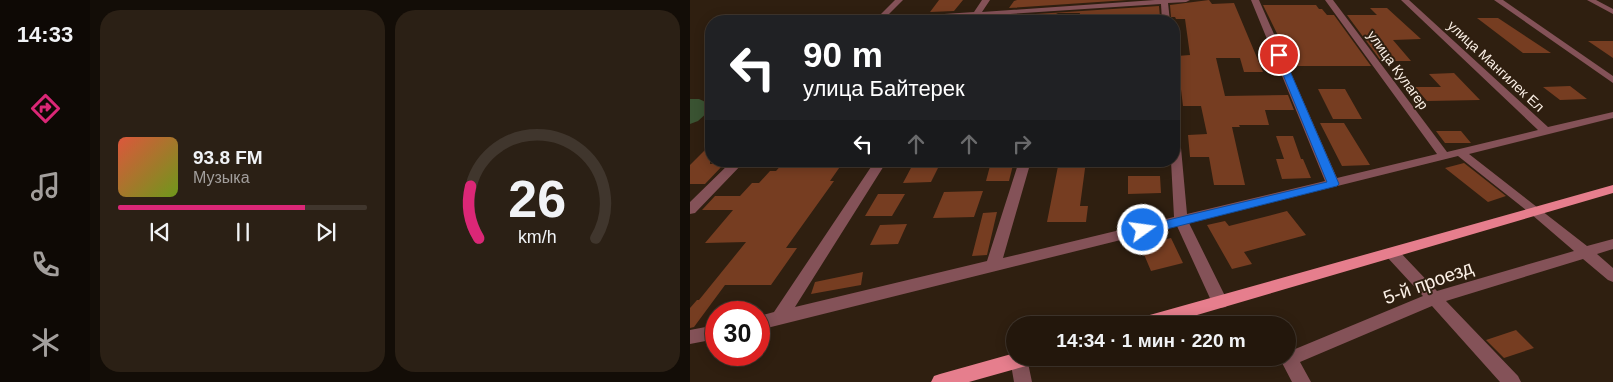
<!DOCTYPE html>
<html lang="ru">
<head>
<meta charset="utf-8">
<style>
	:root { --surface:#23170c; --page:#2b2015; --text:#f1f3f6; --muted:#a39f9d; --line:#40362d; --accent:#db2777 }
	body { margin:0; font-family:Helvetica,sans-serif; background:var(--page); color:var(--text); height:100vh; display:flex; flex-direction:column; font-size:19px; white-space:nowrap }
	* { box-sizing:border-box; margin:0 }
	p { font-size:16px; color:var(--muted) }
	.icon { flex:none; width:28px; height:28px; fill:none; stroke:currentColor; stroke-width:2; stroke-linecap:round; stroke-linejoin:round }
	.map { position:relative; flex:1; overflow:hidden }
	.side { display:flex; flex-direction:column; gap:10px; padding:10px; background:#130d07; width:600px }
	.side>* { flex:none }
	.top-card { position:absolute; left:15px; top:15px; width:475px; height:152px; border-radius:20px; box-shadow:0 2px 12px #0003,0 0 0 1px var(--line); background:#202124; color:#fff; overflow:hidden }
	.speed { position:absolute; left:15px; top:301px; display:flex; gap:10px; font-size:25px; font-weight:700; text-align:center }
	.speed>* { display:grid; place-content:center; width:65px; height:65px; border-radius:50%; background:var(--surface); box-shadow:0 2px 12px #0003,0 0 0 1px var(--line); line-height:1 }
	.speed .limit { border:8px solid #d22; background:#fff; color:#111 }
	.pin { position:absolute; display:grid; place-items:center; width:42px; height:42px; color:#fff; margin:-21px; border:2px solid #fff; border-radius:50%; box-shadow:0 1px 5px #0007 }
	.me { position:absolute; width:55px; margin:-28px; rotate:76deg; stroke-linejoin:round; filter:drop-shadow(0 0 4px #0008) }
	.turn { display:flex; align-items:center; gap:18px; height:105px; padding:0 15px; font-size:22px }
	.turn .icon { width:65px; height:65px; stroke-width:2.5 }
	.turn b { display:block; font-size:35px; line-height:42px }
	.lanes { display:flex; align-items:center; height:48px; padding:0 15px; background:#0003; justify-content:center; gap:25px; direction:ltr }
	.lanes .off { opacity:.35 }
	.side .tile { flex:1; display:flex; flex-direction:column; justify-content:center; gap:8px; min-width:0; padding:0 18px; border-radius:20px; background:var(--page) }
	.side .dial { align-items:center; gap:0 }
	.dial svg { height:130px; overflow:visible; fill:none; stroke:var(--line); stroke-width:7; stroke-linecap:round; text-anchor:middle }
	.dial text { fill:var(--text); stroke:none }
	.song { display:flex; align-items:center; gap:15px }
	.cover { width:60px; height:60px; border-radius:8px; background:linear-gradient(135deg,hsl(10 70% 55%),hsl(80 70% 35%)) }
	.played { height:5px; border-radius:2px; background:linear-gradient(90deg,var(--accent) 75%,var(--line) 75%) }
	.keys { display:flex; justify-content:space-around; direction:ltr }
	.side .tiles { flex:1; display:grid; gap:10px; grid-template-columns:repeat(2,1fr) }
	.trip { position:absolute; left:316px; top:316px; width:290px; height:50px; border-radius:25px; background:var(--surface); box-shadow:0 2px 12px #0003,0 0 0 1px var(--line); font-weight:600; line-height:50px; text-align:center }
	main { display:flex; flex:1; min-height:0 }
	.tabs { display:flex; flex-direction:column; width:90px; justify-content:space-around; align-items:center; background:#0e0905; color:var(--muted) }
	.tabs .icon { width:35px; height:35px }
	.tabs .on { color:var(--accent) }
	.tabs b { font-size:22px; color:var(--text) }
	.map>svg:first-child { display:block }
	.green { fill:#3a5332 }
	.building { fill:#763d21 }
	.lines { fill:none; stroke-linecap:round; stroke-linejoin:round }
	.minor { fill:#845258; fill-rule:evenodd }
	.major { fill:#e67e8d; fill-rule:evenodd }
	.route { fill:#1a73e8; stroke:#114b97 }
	.labels { text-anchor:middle; stroke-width:4; stroke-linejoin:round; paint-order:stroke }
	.far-street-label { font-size:14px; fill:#fbf0e6; stroke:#2f1f10 }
	.near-street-label { font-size:19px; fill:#fbf0e6; stroke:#2f1f10 }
</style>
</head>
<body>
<main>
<nav class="tabs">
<b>14:33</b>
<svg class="icon on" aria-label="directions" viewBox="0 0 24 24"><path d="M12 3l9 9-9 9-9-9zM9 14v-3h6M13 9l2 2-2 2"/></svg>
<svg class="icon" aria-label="music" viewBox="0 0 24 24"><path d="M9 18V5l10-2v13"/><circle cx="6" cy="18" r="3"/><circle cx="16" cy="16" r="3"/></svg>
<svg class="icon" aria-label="phone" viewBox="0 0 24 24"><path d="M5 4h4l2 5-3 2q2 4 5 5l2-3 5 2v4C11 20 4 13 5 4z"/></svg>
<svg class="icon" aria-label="climate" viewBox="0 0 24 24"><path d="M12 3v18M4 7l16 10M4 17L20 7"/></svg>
</nav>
<section class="side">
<div class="tiles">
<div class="tile">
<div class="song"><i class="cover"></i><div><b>93.8 FM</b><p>Музыка</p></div></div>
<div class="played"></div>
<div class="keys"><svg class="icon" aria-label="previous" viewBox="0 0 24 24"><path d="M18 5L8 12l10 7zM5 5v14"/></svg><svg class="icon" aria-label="pause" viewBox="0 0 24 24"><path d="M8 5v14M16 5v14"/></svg><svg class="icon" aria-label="next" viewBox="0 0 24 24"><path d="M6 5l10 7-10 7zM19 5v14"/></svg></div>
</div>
<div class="tile dial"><svg viewBox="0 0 100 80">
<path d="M14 69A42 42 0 1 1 86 69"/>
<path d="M14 69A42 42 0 0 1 9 37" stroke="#db2777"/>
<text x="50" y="56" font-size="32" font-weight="700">26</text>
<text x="50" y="72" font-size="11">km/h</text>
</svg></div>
</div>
</section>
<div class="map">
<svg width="923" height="382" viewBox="0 0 923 382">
	<rect width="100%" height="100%" fill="#2f1f10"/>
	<path class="green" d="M 0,99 L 9,99 L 20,104 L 19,111 L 8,121 L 0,124 Z"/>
	<path class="building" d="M 249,0 L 273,0 L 264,11 L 240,12 Z
		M 327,0 L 438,0 L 319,8 L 324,1 Z
		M 519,0 L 522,4 L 544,3 L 573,72 L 554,72 L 550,58 L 526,58 L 535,96 L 598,95 L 604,110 L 575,110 L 579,125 L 549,125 L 550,127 L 542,127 L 555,185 L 524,185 L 519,157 L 500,157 L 498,135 L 517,134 L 511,106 L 493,106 L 487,56 L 500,55 L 495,19 L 486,19 L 485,17 L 481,17 L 480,5 Z
		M 573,5 L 626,5 L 629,9 L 632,9 L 637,15 L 644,15 L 681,66 L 603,66 Z
		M 469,6 L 470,17 L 448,18 L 449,21 L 388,21 L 390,13 L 368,13 L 366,14 L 363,21 L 312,21 L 315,16 Z
		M 680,8 L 697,8 L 731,39 L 703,40 L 721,61 L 691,61 L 657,15 L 687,15 Z
		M 787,18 L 808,18 L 861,53 L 833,53 Z
		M 898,41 L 923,41 L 923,58 Z
		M 764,73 L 790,100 L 737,101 L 725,87 L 751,87 L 739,74 Z
		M 880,86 L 897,99 L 870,100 L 853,87 Z
		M 628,89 L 655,89 L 672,119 L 643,119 Z
		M 630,123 L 654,123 L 680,165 L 652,166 Z
		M 746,131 L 771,131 L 781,143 L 755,143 Z
		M 586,136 L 603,136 L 611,159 L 613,159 L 621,178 L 592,179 L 586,159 L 594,159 Z
		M 21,144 L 20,164 L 35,163 L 15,184 L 0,184 L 0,165 Z
		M 95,161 L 154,161 L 140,181 L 144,181 L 96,248 L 107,248 L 81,285 L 35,285 L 4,327 L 0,328 L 0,308 L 7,300 L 9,300 L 56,242 L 15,243 L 43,210 L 12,210 L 25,196 L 50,196 L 62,183 L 69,183 L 80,171 L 86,171 Z
		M 369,161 L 396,161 L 390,206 L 398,206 L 396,222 L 357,222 Z
		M 774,163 L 816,196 L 798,202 L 755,168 Z
		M 323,165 L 319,181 L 296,181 L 300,166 Z
		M 222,166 L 249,166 L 241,182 L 213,183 Z
		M 438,176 L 470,176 L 471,193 L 438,194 Z
		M 293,191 L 284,217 L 243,218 L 254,192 Z
		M 188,194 L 215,194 L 202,216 L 175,216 Z
		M 597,211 L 616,235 L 554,252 L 562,264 L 542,269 L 517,225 L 535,221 L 539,226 Z
		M 307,212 L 297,255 L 282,256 L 293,213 Z
		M 217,224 L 208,244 L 180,245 L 190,225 Z
		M 481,238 L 493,263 L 461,271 L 450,245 Z
		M 173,272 L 171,285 L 121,294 L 125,282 Z
		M 826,330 L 844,348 L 814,358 L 796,340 Z"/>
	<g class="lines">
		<path class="minor" d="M 205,0 L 213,0 L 195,18 L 284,12 L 292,0 L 300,0 L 292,12 L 465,0 L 500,0 L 496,2 L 478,3 L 480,21 L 472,21 L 471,4 L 289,16 L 283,21 L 279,19 L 281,17 L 218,21 L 184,21 Z
			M 561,0 L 569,0 L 647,178 L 747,154 L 635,0 L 643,0 L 757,152 L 848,130 L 711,0 L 719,0 L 858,127 L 923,112 L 923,118 L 779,154 L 897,246 L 923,239 L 923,249 L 907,254 L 923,268 L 923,282 L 918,280 L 893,259 L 756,301 L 828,376 L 831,382 L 810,382 L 742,306 L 610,362 L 621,382 L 602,382 L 590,359 L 598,358 L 598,352 L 733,296 L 697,257 L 695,253 L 697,249 L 702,248 L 707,249 L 747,291 L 884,251 L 841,214 L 768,156 L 499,223 L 538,302 L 536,307 L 530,308 L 524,307 L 487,226 L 69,330 L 69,316 L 84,312 L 185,161 L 197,161 L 105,307 L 297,261 L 329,161 L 341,161 L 313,258 L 484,217 L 481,161 L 484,161 L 484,123 L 489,126 L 497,214 L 635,181 Z
			M 804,0 L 813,0 L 923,76 L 923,83 Z
			M 897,0 L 906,0 L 923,9 L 923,14 Z
			M 42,161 L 55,161 L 5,213 L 0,214 L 0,202 Z
			M 26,325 L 26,339 L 0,344 L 0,330 Z
			M 323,353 L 325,353 L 325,358 L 337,358 L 342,382 L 324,382 L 320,359 Z"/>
		<path class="major" d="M 923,185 L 923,193 L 473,325 L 441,325 L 443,320 L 449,318 Z
			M 325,353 L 325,358 L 345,358 L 342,364 L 336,366 L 279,382 L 241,382 L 244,376 L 250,374 Z"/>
	</g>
	<path class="route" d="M 586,53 L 593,55 L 649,184 L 647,186 L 453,235 L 449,233 L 447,230 L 449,227 L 453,226 L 637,182 L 585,55 Z"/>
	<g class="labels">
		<g class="far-street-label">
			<text transform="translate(806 66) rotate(43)" y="5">улица Мангилек Ел</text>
			<text transform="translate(708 70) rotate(54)" y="5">улица Кулагер</text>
		</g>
		<g class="near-street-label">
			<text transform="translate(738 282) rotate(-20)" y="7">5-й проезд</text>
		</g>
	</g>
</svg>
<div class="speed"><div class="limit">30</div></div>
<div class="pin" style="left:589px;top:55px;background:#d93025"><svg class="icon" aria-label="arrive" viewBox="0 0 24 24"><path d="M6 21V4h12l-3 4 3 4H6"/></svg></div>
<svg class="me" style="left:453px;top:230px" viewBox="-20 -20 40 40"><circle r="17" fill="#1a73e8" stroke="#fff" stroke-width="3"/><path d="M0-11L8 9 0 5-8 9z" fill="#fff"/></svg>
<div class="trip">14:34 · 1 мин · 220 m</div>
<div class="top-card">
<div class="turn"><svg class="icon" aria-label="left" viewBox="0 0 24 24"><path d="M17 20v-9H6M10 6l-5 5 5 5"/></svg><div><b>90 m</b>улица Байтерек</div></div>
<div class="lanes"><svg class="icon" aria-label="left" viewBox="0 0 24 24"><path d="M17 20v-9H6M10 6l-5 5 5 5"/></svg><svg class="icon off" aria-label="ahead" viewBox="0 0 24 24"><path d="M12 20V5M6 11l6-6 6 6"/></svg><svg class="icon off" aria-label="ahead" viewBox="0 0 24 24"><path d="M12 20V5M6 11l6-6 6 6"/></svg><svg class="icon off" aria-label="right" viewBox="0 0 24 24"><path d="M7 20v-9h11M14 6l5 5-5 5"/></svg></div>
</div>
</div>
</main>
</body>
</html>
